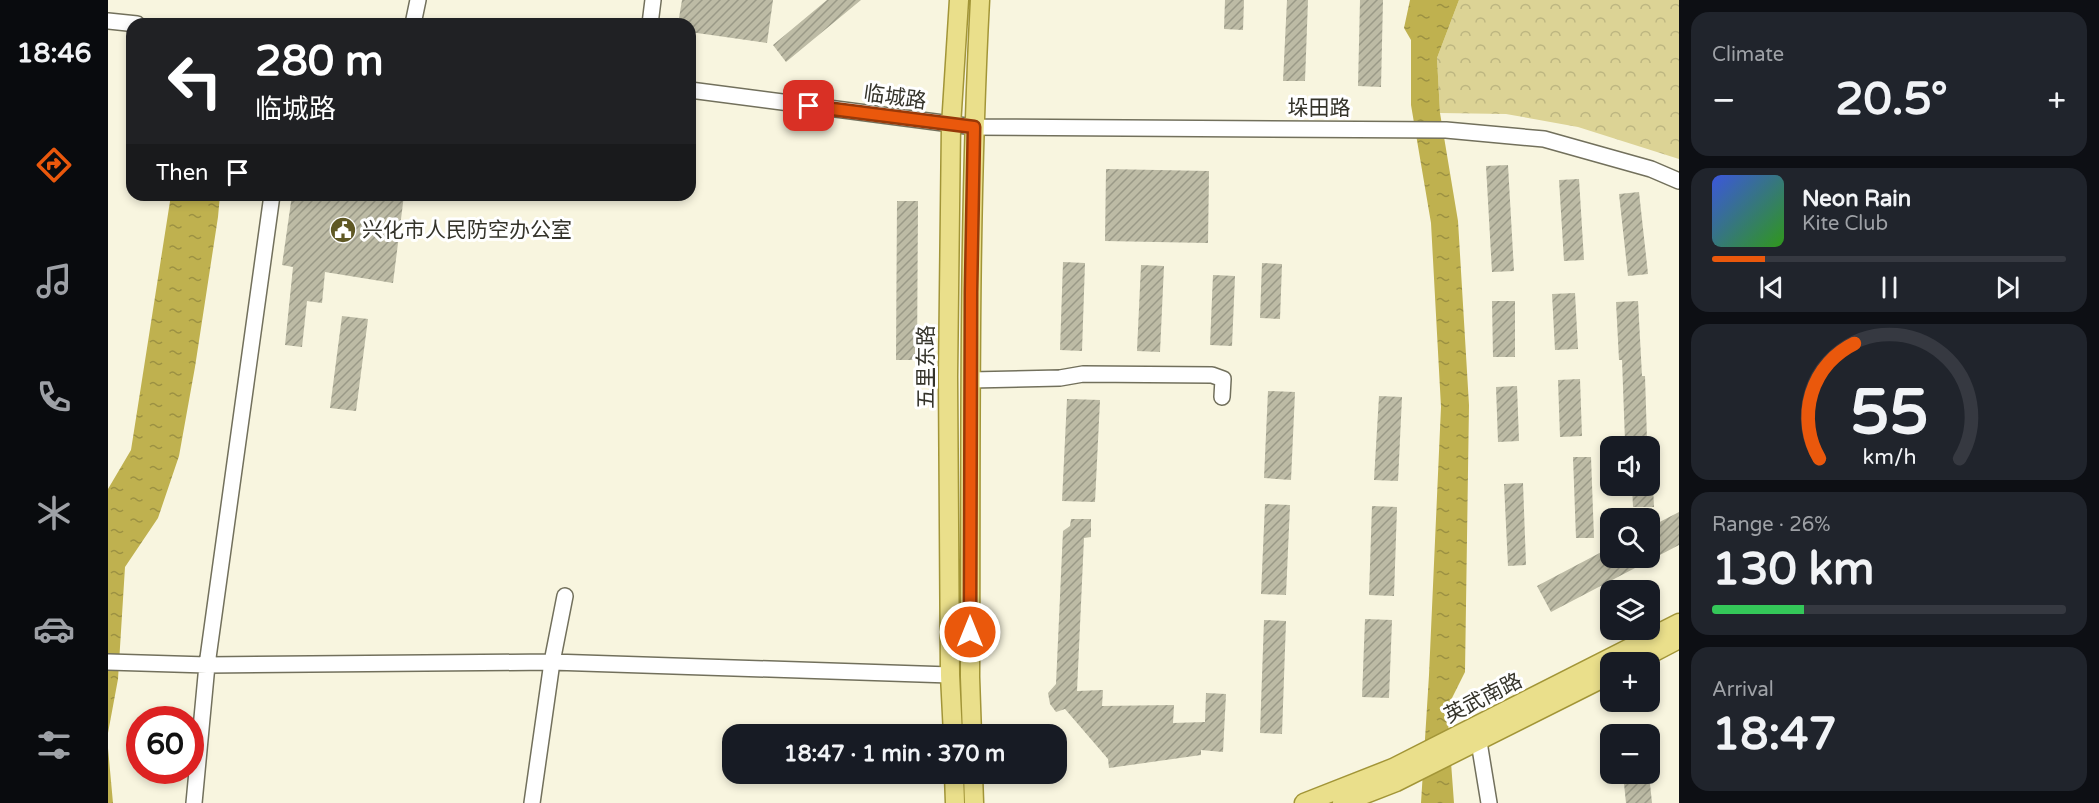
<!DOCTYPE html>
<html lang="en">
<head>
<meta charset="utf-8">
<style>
	:root { --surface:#171b24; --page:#20242c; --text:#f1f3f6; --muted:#9ea1a6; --line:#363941; --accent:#ea580c }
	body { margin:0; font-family:"Varela Round","Noto Sans SC",sans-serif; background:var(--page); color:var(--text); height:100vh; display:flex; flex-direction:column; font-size:22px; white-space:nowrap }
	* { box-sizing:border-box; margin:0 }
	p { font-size:20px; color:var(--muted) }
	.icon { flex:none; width:33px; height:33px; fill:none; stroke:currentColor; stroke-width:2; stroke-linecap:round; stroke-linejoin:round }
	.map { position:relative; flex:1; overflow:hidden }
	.sheet { display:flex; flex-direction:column; gap:12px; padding:12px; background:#0d0f14; width:420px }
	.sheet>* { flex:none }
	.hud { position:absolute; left:18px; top:18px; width:570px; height:183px; border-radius:18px; box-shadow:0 3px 9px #0003; background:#202124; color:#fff; overflow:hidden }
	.fabs { position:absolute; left:1492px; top:436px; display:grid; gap:12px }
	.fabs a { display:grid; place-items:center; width:60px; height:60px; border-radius:12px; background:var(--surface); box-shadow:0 3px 9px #0003; font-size:30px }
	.speed { position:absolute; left:18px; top:706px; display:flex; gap:12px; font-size:30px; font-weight:700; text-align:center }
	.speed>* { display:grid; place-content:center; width:78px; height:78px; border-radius:50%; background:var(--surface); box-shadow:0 3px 9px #0003; line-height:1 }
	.speed .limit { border:9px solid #d22; background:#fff; color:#111 }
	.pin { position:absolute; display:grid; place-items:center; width:51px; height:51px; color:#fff; margin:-26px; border-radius:12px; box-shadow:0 3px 9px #0006 }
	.me { position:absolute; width:66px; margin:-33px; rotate:0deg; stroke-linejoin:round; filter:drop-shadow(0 0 4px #0008) }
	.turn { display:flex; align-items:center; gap:21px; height:126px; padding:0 30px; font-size:27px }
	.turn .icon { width:78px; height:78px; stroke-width:2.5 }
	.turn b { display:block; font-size:42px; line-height:51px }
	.then { display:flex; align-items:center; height:57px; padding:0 30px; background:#0003; gap:12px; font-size:22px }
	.big { font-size:45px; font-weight:700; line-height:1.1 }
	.sheet .widget { flex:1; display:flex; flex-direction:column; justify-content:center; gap:9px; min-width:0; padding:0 21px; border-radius:18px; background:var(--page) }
	.sheet .dial { align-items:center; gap:0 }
	.dial svg { height:156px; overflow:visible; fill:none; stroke:var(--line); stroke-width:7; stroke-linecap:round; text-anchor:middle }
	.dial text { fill:var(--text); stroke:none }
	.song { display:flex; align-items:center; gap:18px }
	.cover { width:72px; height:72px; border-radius:9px; background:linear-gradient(135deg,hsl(230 70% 55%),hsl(110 70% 35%)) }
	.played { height:6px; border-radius:3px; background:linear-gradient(90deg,var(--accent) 15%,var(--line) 15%) }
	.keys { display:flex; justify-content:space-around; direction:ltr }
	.heat { display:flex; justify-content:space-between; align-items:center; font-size:33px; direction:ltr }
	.charge { height:9px; border-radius:4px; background:linear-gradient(90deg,#34c759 26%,var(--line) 0) }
	.trip { position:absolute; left:614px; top:724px; width:345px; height:60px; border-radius:18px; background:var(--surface); box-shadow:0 3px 9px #0003; font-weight:700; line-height:60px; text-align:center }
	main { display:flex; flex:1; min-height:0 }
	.tabs { display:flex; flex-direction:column; width:108px; justify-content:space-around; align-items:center; background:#090b0e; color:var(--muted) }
	.tabs .icon { width:42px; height:42px }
	.tabs .selected { color:var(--accent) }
	.tabs b { font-size:27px; color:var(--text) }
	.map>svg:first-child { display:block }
	.park { fill:url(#park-crowns) }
	.water { fill:url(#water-ripples) }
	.building { fill:url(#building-hatch) }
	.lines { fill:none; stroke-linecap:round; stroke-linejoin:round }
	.minor-casing { stroke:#72705c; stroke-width:18 }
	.major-casing { stroke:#a29537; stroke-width:21 }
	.minor { stroke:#fff; stroke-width:15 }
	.major { stroke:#eadf8b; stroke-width:18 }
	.route-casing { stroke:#983908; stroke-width:15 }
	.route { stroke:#ea580c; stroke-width:10 }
	.labels { text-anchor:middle; stroke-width:6; stroke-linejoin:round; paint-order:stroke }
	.street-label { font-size:21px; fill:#35342b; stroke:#fff }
	.poi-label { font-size:21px; fill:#35342b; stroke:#fff; text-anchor:start }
</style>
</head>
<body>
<main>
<nav class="tabs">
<b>18:46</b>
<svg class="icon selected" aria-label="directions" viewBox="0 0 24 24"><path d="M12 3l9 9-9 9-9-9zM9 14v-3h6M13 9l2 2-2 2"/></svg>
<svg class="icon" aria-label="music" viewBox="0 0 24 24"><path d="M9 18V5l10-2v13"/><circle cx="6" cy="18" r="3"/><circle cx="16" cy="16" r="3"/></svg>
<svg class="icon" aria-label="phone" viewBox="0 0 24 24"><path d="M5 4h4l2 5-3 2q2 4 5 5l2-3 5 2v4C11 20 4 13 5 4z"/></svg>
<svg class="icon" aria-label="climate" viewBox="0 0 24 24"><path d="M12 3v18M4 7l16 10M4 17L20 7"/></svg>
<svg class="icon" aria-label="car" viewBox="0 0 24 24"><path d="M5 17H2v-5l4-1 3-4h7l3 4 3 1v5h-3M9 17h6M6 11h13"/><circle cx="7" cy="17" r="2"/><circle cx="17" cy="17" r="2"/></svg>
<svg class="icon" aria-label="filters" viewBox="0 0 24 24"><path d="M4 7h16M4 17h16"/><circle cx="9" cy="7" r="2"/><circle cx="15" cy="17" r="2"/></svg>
</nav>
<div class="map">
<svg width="1571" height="803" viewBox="0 0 1571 803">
	<defs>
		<pattern id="park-crowns" width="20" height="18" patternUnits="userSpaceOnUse" patternTransform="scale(1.5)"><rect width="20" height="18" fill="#dcd395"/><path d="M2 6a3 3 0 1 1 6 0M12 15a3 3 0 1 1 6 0" fill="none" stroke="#bdb681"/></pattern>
		<pattern id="water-ripples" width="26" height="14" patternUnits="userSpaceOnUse" patternTransform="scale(1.5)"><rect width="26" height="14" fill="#bfb14f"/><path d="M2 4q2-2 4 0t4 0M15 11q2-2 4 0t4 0" fill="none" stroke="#9c9142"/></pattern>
		<pattern id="building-hatch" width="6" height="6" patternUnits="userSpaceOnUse" patternTransform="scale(1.5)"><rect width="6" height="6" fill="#bdbba5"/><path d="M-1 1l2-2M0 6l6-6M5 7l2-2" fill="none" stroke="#9a9987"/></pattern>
	</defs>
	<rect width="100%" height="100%" fill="#f8f5df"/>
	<path class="park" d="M 1351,0 L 1571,0 L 1571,159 L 1470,127 L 1398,114 L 1332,113 L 1329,58 Z"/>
	<path class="water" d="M 1302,0 L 1351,0 L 1329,58 L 1332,113 L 1350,221 L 1361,405 L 1357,672 L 1339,708 L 1346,803 L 1313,803 L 1321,675 L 1333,407 L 1323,223 L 1303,105 L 1303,40 L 1296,28 Z
		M 63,195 L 112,195 L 110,217 L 87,367 L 71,456 L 50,518 L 17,567 L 10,679 L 0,733 L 0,489 L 23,450 Z
		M 0,748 L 5,803 L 0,803 Z"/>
	<path class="building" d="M 574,0 L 665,0 L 659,43 L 582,32 L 582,24 L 570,24 Z
		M 719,0 L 753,0 L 678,62 L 665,45 Z
		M 1117,0 L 1136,0 L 1135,30 L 1116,29 Z
		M 1179,0 L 1200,0 L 1197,81 L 1175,81 Z
		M 1252,0 L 1275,0 L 1273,87 L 1250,86 Z
		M 1400,165 L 1406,271 L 1384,272 L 1378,166 Z
		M 998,169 L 1101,171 L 1100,243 L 997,241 Z
		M 1471,179 L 1476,260 L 1456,261 L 1451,180 Z
		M 1531,192 L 1540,274 L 1520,276 L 1511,194 Z
		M 184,195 L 296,195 L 285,283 L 217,272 L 214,303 L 199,301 L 194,347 L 177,345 L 185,267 L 174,265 Z
		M 789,201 L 810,201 L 809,360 L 788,360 Z
		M 955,262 L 977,263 L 974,351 L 952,350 Z
		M 1154,263 L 1174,264 L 1172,319 L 1152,318 Z
		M 1033,265 L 1056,266 L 1052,352 L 1029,351 Z
		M 1105,275 L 1127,276 L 1124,346 L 1102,345 Z
		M 1467,293 L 1470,349 L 1447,350 L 1444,294 Z
		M 1384,301 L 1407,301 L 1407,357 L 1385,357 Z
		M 1530,301 L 1534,376 L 1537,376 L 1539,440 L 1517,441 L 1514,360 L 1511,360 L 1508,302 Z
		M 234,316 L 260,319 L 248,411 L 222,408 Z
		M 1472,379 L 1474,436 L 1452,437 L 1450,380 Z
		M 1409,386 L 1411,441 L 1390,442 L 1388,387 Z
		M 1160,391 L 1187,392 L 1183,480 L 1156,478 Z
		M 1271,396 L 1294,397 L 1290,481 L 1266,480 Z
		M 959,399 L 992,400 L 987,502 L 954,501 Z
		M 1465,457 L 1483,457 L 1486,538 L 1468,538 Z
		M 1415,483 L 1418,565 L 1400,566 L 1396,484 Z
		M 1524,486 L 1545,486 L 1546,507 L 1525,507 Z
		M 1157,504 L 1182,505 L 1178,595 L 1153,594 Z
		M 1264,506 L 1289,507 L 1286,596 L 1261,595 Z
		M 1571,512 L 1571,545 L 1443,612 L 1429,586 L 1503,547 L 1503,558 L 1542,558 L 1542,527 Z
		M 963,519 L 983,519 L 983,537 L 976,538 L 969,691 L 995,690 L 994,706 L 1066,705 L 1065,723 L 1097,722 L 1098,693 L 1118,694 L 1115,752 L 1093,750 L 1093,755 L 1001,768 L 1000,759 L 957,709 L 948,712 L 942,704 L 940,693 L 948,684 L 955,531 L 962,526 Z
		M 1257,619 L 1284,620 L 1281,698 L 1254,697 Z
		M 1156,620 L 1178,621 L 1174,734 L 1152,733 Z
		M 1515,774 L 1541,774 L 1544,803 L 1518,803 Z"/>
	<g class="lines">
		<g class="minor-casing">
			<path id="minor" d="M 0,21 L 29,24
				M 305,24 L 310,0
				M 542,24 L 545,0
				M 582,90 L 866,127 L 1338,130 L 1436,139 L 1543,169 L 1571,181
				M 863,380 L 952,378 L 975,374 L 1104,375 L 1115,379 L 1114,397
				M 0,662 L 99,665 L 444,662 L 842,675
				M 1367,733 L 1371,742 L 1381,803
				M 86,803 L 99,665 L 164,195
				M 424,803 L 444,662 L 457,596"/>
		</g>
		<g class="major-casing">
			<path id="major" d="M 1525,663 L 1571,639
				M 845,735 L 842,675 L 840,377 L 843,126 L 851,0
				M 864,735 L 862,677 C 863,451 860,226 872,0
				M 846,774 L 847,803
				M 865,774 L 866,803
				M 1196,803 L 1285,768 L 1571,623
				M 1234,803 L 1288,782 L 1503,674"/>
		</g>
		<use href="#minor" class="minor"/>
		<use href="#major" class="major"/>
	</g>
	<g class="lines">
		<g class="route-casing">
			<path id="route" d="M 701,106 L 866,127 L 863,292 L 862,632"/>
		</g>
		<use href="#route" class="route"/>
	</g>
	<defs>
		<g id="civic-disc" transform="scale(1.35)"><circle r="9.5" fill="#5f5824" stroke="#fff"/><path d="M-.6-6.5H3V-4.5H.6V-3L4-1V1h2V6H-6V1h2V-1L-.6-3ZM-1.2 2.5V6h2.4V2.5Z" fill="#fff"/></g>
	</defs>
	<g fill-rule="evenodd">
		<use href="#civic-disc" x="235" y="230"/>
	</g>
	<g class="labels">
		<g class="street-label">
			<text transform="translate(787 97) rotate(8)" y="7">临城路</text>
			<text x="1211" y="115">垛田路</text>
			<text transform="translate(818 367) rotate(-90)" y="7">五里东路</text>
			<text transform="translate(1375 698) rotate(-27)" y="7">英武南路</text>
		</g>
		<g class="poi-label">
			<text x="254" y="237">兴化市人民防空办公室</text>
		</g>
	</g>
</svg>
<div class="fabs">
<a><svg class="icon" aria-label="sound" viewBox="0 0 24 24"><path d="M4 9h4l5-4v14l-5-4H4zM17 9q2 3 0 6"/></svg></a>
<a><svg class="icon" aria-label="search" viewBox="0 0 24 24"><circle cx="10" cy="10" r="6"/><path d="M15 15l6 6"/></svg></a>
<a><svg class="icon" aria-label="layers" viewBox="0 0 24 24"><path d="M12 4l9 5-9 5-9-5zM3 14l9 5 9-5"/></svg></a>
<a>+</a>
<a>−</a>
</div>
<div class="speed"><div class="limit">60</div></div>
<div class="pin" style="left:701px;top:106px;background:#d93025"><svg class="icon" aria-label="arrive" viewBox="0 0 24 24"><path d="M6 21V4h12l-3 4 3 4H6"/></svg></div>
<svg class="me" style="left:862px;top:632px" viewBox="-20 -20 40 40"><circle r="17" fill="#ea580c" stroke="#fff" stroke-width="3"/><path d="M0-11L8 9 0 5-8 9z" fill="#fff"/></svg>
<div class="trip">18:47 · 1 min · 370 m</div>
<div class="hud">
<div class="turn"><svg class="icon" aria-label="left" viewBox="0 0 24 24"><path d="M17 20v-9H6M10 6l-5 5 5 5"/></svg><div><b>280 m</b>临城路</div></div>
<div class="then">Then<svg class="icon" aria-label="arrive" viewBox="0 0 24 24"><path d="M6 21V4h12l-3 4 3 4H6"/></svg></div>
</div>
</div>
<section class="sheet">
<div class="widget"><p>Climate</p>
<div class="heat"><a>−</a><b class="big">20.5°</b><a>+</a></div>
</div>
<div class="widget">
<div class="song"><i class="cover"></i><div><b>Neon Rain</b><p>Kite Club</p></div></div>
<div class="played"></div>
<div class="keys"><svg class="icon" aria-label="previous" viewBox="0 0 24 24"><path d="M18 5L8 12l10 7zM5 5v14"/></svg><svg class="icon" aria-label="pause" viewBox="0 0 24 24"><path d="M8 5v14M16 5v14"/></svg><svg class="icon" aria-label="next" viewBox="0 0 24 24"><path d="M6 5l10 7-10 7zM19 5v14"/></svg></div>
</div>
<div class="widget dial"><svg viewBox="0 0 100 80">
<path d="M14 69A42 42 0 1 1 86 69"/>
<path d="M14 69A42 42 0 0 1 32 10" stroke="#ea580c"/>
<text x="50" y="56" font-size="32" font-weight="700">55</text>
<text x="50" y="72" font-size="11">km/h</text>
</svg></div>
<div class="widget"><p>Range · 26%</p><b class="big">130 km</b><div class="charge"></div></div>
<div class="widget"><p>Arrival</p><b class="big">18:47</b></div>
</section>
</main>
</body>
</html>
